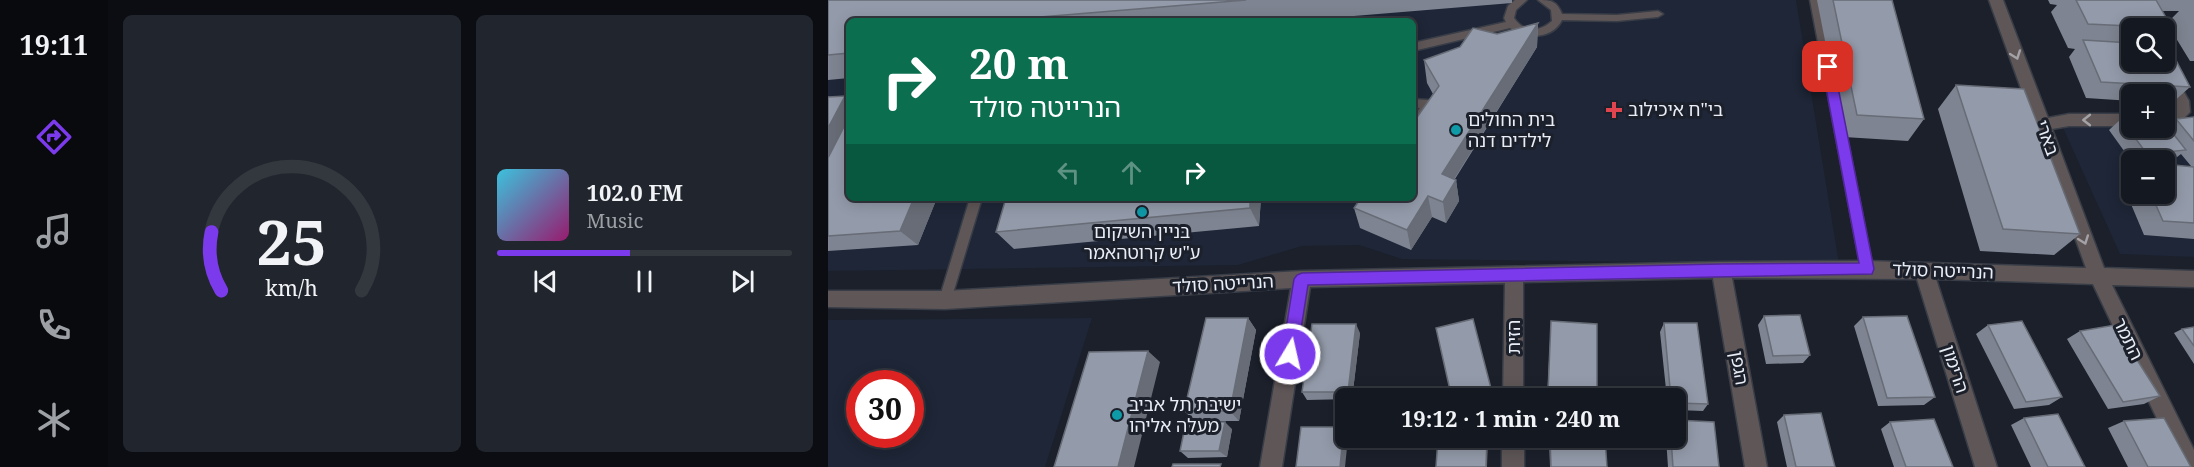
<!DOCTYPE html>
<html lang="en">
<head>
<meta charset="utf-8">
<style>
	:root { --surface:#141820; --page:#21252d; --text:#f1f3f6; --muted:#9da0a5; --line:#33373e; --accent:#7c3aed }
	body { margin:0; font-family:"Noto Serif","Noto Sans Hebrew",serif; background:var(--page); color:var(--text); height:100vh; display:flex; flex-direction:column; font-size:22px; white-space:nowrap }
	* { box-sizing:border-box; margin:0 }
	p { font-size:20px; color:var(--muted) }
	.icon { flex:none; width:33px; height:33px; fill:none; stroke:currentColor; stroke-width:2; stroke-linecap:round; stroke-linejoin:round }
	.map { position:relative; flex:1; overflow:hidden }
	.sheet { display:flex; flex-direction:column; gap:15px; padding:15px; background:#0b0d12; width:720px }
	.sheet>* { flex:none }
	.guide { position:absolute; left:18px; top:18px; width:570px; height:183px; border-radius:9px; box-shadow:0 3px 15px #0003,0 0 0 2px var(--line); background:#0b6e4f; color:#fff; overflow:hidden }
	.controls { position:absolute; left:1293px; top:18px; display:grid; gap:12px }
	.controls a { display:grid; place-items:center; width:54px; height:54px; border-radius:9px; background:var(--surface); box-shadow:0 3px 15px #0003,0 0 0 2px var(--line); font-size:30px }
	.speed { position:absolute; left:18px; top:370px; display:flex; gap:12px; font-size:30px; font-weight:700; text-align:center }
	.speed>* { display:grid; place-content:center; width:78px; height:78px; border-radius:50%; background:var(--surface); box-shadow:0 3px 15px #0003,0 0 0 2px var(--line); line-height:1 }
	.speed .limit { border:9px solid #d22; background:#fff; color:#111 }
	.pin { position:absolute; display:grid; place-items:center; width:51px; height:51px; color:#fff; margin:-26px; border-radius:12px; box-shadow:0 3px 9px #0006 }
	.me { position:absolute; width:66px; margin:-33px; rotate:9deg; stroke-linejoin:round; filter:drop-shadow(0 0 4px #0008) }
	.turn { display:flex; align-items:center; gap:21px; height:126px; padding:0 24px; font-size:27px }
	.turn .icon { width:78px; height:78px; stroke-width:2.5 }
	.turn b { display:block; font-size:42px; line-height:51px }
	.lanes { display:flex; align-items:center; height:57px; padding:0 24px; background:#0003; justify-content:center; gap:30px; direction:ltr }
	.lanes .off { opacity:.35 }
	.sheet .widget { flex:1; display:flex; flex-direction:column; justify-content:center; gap:9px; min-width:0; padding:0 21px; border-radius:9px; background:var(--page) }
	.sheet .dial { align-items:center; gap:0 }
	.dial svg { height:156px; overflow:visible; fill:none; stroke:var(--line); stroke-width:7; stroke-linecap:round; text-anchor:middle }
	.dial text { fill:var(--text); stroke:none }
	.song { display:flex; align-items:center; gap:18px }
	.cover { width:72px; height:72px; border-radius:9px; background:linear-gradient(135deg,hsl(190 70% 55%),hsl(320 70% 35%)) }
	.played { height:6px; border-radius:3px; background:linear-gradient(90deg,var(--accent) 45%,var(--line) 45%) }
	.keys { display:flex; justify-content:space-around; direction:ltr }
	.sheet .tiles { flex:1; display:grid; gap:15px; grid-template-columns:repeat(2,1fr) }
	.trip { position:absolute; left:507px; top:388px; width:351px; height:60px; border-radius:9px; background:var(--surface); box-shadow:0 3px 15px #0003,0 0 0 2px var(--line); font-weight:700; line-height:60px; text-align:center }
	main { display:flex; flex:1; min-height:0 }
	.tab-bar { display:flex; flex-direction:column; width:108px; justify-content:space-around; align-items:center; background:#080a0d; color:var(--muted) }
	.tab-bar .icon { width:42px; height:42px }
	.tab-bar .current { color:var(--accent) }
	.tab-bar b { font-size:27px; color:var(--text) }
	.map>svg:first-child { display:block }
	.built { fill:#1e2637; fill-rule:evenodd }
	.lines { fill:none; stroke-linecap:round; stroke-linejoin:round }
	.lane-casing { stroke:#383d47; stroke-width:3 }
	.street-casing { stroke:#383d47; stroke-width:3 }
	.lane { fill:#5f5757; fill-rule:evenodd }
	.street { fill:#5f5757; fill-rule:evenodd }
	.wall { fill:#7e8491; fill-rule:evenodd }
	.shaded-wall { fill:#676c76 }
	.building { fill:#939aa9; stroke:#676c76; stroke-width:1.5 }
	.oneway { stroke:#a4a2a6 }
	.route { fill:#7c3aed; stroke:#51269a; stroke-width:1.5 }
	.health-dot { fill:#e0444e; stroke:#1b202b; stroke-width:2 }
	.culture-dot { fill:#0f9aa8; stroke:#1b202b; stroke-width:2 }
	.labels { text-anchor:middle; stroke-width:6; stroke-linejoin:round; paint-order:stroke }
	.poi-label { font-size:18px; fill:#e9edf5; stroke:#1b202b; text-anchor:start }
	.street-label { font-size:18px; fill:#e9edf5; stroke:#1b202b }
</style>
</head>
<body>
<main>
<nav class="tab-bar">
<b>19:11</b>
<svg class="icon current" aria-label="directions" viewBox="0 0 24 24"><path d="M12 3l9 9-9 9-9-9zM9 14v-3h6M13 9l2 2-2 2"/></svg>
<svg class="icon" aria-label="music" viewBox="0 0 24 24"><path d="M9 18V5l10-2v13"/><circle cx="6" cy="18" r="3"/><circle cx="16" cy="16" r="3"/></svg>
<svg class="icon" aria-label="phone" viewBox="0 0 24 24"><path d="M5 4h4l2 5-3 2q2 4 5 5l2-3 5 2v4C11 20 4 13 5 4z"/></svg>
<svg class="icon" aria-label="climate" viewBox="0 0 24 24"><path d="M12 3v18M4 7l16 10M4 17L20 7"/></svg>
</nav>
<section class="sheet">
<div class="tiles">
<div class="widget dial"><svg viewBox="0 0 100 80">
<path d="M14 69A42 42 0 1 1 86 69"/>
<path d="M14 69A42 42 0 0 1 9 39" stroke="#7c3aed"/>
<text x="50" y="56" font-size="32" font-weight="700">25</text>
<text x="50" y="72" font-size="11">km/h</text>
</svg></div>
<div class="widget">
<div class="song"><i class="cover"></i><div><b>102.0 FM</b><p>Music</p></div></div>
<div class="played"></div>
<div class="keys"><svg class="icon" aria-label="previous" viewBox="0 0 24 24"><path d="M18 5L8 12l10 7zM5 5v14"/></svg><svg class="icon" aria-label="pause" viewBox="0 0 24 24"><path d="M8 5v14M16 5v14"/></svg><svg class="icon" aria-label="next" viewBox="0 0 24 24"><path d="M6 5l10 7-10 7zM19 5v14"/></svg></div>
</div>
</div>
</section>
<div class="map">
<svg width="1366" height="467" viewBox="0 0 1366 467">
	<rect width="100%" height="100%" fill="#1b202b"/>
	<path class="built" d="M 0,0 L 968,0 L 1011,264 L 574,259 L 531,245 L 474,246 L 410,265 L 0,271 ZM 21,21 L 585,21 L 585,198 L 21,198 Z
		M 1231,119 L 1303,121 L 1304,128 L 1336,128 L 1337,122 L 1366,123 L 1366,257 L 1292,254 ZM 1304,160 L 1336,160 L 1336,194 L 1304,194 Z
		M 264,318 L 217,467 L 0,467 L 0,320 ZM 32,384 L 82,384 L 82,435 L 32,435 Z"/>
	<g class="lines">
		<g class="lane-casing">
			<path id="lane" d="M 687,0 L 699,0 L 688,10 L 686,18 C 696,33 712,32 724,21 L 723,10 L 710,0 C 723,0 729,1 734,14 L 789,15 L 830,11 L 835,14 L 830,17 L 789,21 L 734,20 C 725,39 697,40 682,28 L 585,51 L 585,43 L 678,22 L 676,18 L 680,6 Z
				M 982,0 L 992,0 L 1045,269 L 1043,273 L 1039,274 L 1035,273 L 1033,269 Z
				M 585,99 L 600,100 L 605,104 L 589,129 L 585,130 L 585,117 L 592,108 L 585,107 Z
				M 142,198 L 154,198 L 123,300 L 121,304 L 117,306 L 113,304 L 111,300 Z"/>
		</g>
		<g class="street-casing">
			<path id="street" d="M 1161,0 L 1175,0 L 1220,118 L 1241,114 L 1304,114 L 1304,126 L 1241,126 L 1224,129 L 1276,268 L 1366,271 L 1366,287 L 1284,285 L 1366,450 L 1366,467 L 1352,467 L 1265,284 L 1108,279 L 1169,467 L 1147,467 L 1089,279 L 904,278 L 939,467 L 917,467 L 885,278 L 695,282 L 695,399 L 675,399 L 677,283 L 482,287 L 454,467 L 432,467 L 463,288 L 117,309 L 0,307 L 0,291 L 117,291 L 474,271 L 893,262 L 1039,261 L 1258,268 Z
				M 1336,57 L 1361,101 L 1362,112 L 1353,121 L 1336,125 L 1336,113 L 1346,109 L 1345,101 L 1325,62 L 1336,62 Z
				M 674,438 L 696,438 L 696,467 L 674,467 Z"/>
		</g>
		<use href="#lane" class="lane"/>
		<use href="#street" class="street"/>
	</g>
	<path class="wall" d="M 0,0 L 684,0 L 684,3 L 465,21 L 21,21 L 21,78 L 0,80 Z
		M 989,0 L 1064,0 L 1096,119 L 1080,141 L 1016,137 Z
		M 1220,0 L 1366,0 L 1366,61 L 1362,61 L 1343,30 L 1336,36 L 1336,28 L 1304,28 L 1304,62 L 1362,87 L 1344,103 L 1336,103 L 1336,94 L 1304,94 L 1304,101 L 1258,98 L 1241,57 L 1247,49 L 1240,48 L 1223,12 L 1229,5 L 1222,4 ZM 1334,11 L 1351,11 L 1340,22 Z
		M 710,23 L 709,47 L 627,179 L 628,180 L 631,201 L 618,223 L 604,217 L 583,250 L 532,228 L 526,208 L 605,94 L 599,83 L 596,60 L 669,34 Z
		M 1128,85 L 1252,234 L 1226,255 L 1152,251 L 1110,109 Z
		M 17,96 L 21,100 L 21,198 L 109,198 L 90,245 L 0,251 L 0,97 Z
		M 1366,117 L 1366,239 L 1316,235 L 1292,178 L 1304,167 L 1304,194 L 1336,194 L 1363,166 L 1353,154 L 1344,161 L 1336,162 L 1336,160 L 1304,160 L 1304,162 L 1281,130 L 1293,119 L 1340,127 L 1348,119 Z
		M 433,198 L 431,226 L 186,249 L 168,232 Z
		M 936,316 L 982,355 L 975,363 L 938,364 L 930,325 Z
		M 1035,317 L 1107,397 L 1096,405 L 1050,406 L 1026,326 Z
		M 420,318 L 428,330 L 411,421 L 367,421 L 356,411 Z
		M 723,321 L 769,395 L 768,399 L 719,399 Z
		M 836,323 L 880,404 L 875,411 L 848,410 L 848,399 L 839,399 L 832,332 Z
		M 1160,325 L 1234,397 L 1221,405 L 1186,409 L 1148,334 Z
		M 1366,327 L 1366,364 L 1346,333 L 1354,329 Z
		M 1252,331 L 1332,396 L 1316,404 L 1280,409 L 1239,339 Z
		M 532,333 L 524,399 L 479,400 L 474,392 Z
		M 956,415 L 1007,467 L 959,467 L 949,422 Z
		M 1196,418 L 1257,467 L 1203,467 L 1183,425 Z
		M 1296,421 L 1363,467 L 1300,467 L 1280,428 Z
		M 1062,422 L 1125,467 L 1066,467 L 1053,429 Z
		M 404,429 L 399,457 L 360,458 L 352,451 Z
		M 721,438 L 777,438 L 779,467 L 722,467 Z
		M 838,438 L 848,438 L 891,467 L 840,467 Z"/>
	<path class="shaded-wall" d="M 710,23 L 709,47 L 616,195 L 614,174 Z
		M 17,96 L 21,100 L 21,169 L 0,204 L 0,128 Z
		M 628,180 L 631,201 L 618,223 L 615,202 Z
		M 600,196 L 604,217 L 583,250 L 579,230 Z
		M 86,198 L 109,198 L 90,245 L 72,231 Z
		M 422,198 L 433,198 L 431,226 L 422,208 Z
		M 420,318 L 428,330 L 411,421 L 402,411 Z
		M 528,324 L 532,333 L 524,399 L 520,392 Z
		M 320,351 L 332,362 L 306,467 L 290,467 Z
		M 397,422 L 404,429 L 399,457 L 391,451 Z
		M 516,427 L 518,429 L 518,438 L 520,438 L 517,467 L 512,467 Z
		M 659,438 L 660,438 L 659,467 L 658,467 Z"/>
	<path class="building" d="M 0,0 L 418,0 L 187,19 L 187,21 L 21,21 L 21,53 L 0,55 Z
		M 1005,0 L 1064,0 L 1096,119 L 1029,115 Z
		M 1248,0 L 1328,0 L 1344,28 L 1260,24 Z
		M 710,23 L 614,174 L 628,180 L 615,202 L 600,196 L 579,230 L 526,208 L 533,198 L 585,198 L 585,123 L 611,86 L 596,60 L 632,47 L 645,28 L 669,34 Z
		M 1255,40 L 1304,43 L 1304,62 L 1336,62 L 1336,45 L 1340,45 L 1362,87 L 1273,82 Z
		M 1128,85 L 1196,89 L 1252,234 L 1175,229 Z
		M 17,96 L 0,128 L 0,97 Z
		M 21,117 L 21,198 L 86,198 L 72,231 L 0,236 L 0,158 Z
		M 1304,117 L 1304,128 L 1336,128 L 1336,122 L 1358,150 L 1319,154 L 1293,119 Z
		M 1366,117 L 1366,141 L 1348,119 Z
		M 1336,164 L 1366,167 L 1366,223 L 1335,221 L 1323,194 L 1336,194 Z
		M 178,198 L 422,198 L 422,208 L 168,232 Z
		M 972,315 L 982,355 L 945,356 L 936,316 Z
		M 1079,316 L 1107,397 L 1059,398 L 1035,317 Z
		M 378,318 L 420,318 L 402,411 L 356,411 Z
		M 645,319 L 665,396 L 655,399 L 624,399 L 608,328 Z
		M 723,321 L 769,324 L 769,395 L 720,392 Z
		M 1194,321 L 1234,397 L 1198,402 L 1160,325 Z
		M 836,323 L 869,323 L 880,404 L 848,403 L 848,399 L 843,399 Z
		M 484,324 L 528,324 L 520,392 L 474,392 Z
		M 1287,325 L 1332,396 L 1295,402 L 1252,331 Z
		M 1366,327 L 1366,346 L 1354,329 Z
		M 320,351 L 290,467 L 226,467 L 261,352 Z
		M 993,413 L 1007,467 L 968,467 L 956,415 Z
		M 1230,414 L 1257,467 L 1220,467 L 1196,418 Z
		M 1336,418 L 1363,467 L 1320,467 L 1296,421 Z
		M 1106,419 L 1125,467 L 1078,467 L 1062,422 Z
		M 848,420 L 886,422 L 891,467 L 845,467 L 843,438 L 848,438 Z
		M 358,422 L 397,422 L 391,451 L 352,451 Z
		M 473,427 L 516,427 L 512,467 L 468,467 Z
		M 610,438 L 659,438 L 658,467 L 608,467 Z
		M 722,438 L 777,438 L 779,467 L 723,467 Z
		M 345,464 L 393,464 L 392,467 L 344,467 Z"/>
	<defs><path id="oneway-chevron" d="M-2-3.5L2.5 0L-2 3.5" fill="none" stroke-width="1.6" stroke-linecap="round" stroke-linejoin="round" transform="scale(1.5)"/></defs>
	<g class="oneway">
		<use href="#oneway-chevron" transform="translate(1188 55) rotate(70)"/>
		<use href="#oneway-chevron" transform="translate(1259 120) rotate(180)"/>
		<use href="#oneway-chevron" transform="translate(1256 240) rotate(70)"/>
	</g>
	<path class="route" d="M 1000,63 L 1006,67 L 1046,269 L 1044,274 L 480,285 L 469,354 L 467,359 L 462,361 L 456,359 L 454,354 L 466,279 L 469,275 L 474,273 L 893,264 L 1031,263 L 994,67 Z"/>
	<path class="health-dot" d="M783 101h6v6h6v6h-6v6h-6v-6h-6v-6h6z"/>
	<g class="culture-dot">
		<circle cx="628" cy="130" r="6"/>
		<circle cx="314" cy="212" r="6"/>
		<circle cx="289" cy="415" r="6"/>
	</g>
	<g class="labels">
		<g class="poi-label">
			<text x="800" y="116">בי"ח איכילוב</text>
			<text x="640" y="126">בית החולים<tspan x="640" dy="21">לילדים דנה</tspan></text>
			<text x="314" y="238" text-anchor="middle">בניין השיקום<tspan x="314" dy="21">ע"ש קרוטהאמר</tspan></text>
			<text x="301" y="411">ישיבת תל אביב<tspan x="301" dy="21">מעלה אליהו</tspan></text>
		</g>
		<g class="street-label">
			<text transform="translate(1219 138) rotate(70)" y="6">בארי</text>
			<text transform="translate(1115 271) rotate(2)" y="6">הנרייטה סולד</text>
			<text transform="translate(395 284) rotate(-3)" y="6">הנרייטה סולד</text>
			<text transform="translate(686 337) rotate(-90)" y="6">הזית</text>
			<text transform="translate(1300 339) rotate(64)" y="6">התמר</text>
			<text transform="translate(911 368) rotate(80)" y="6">הגפן</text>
			<text transform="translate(1127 369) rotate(72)" y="6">הרימון</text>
		</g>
	</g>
</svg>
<div class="controls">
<a><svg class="icon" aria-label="search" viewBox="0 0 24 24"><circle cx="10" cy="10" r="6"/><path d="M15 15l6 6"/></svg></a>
<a>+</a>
<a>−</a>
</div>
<div class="speed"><div class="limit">30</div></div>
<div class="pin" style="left:1000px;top:67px;background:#d93025"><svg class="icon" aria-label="arrive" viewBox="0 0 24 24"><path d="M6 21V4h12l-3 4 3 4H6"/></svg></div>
<svg class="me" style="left:462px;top:354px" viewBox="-20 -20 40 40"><circle r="17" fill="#7c3aed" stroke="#fff" stroke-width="3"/><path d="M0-11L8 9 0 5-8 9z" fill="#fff"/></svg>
<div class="trip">19:12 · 1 min · 240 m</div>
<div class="guide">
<div class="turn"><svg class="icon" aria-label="right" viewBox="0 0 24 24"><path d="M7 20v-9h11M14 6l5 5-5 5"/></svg><div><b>20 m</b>הנרייטה סולד</div></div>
<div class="lanes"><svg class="icon off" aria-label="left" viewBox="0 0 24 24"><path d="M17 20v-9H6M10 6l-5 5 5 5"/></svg><svg class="icon off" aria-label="ahead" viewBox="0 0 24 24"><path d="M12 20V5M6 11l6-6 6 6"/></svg><svg class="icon" aria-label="right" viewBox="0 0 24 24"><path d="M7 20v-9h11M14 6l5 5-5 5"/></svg></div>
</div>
</div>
</main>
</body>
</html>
